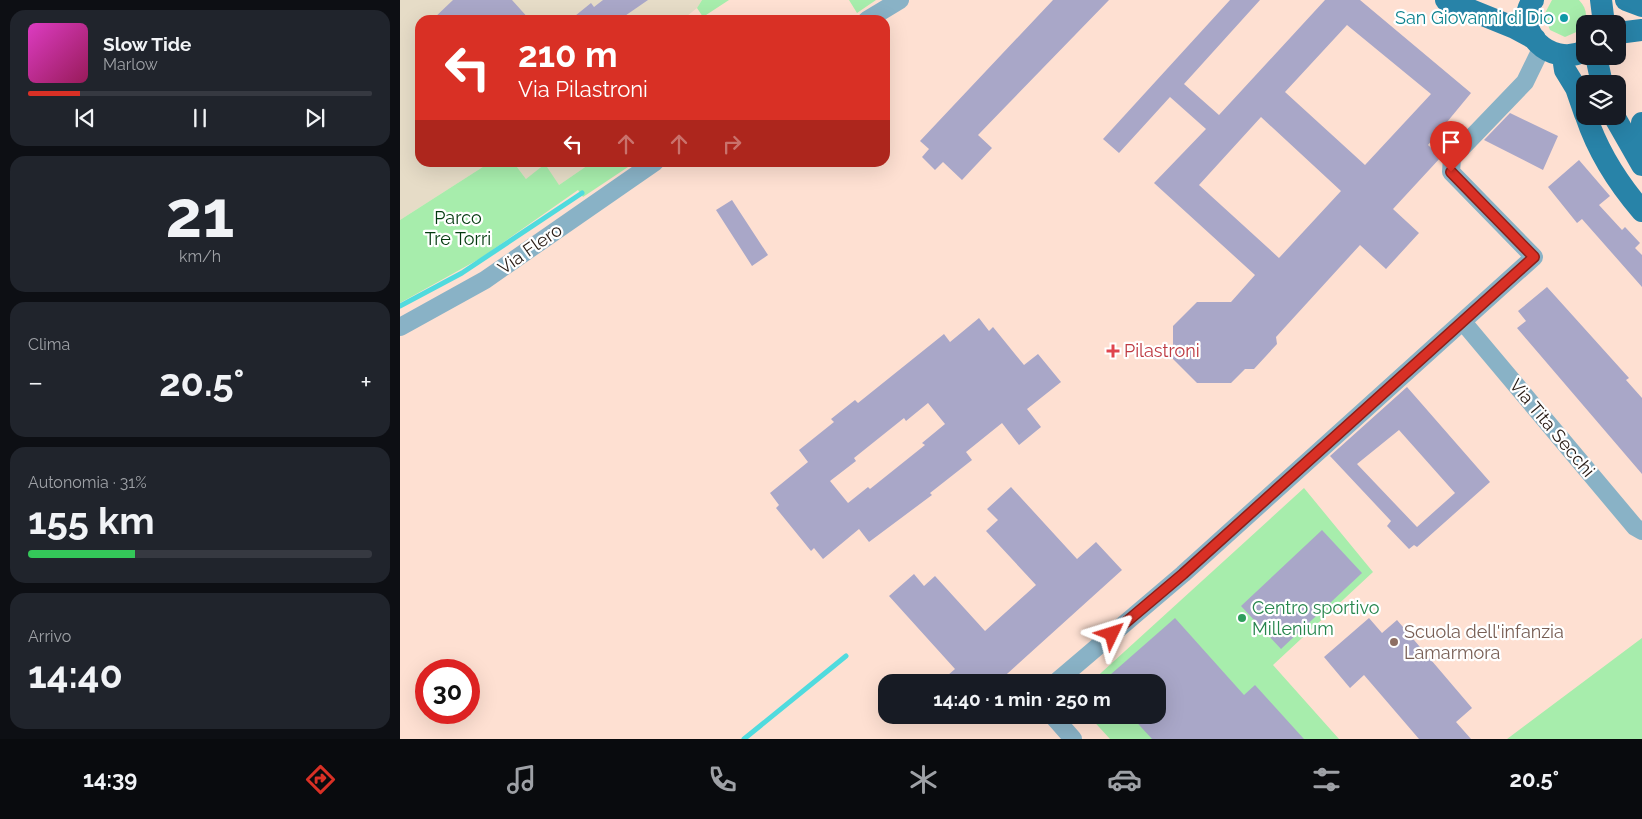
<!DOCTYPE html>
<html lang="it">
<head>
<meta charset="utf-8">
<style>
	:root { --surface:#171b24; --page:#20242c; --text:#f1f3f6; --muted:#9ea1a6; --line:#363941; --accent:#d93025 }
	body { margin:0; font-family:Raleway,sans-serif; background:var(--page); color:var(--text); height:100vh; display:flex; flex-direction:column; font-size:19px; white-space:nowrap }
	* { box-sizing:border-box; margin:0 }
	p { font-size:16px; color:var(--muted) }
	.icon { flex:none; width:28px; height:28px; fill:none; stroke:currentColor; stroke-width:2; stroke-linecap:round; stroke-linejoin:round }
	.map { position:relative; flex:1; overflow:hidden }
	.panel { display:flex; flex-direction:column; gap:10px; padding:10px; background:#0d0f14; width:400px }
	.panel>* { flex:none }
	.top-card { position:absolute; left:15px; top:15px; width:475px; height:152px; border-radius:15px; box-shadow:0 5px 20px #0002; background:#d93025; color:#fff; overflow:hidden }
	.buttons { position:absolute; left:1176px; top:15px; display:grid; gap:10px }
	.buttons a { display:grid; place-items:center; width:50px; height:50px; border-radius:10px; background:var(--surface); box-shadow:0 5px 20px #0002; font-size:25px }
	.speed { position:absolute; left:15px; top:659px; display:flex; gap:10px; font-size:25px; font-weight:700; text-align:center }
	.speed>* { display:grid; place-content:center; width:65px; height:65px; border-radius:50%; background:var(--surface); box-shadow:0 5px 20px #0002; line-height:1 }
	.speed .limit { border:8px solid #d22; background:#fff; color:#111 }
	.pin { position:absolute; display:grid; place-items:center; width:42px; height:42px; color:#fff; margin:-51px -21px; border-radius:50% 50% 50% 0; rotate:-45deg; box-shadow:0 0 5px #0007 }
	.pin .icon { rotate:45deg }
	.me { position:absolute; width:55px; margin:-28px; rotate:49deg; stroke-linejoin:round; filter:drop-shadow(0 0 4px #0008) }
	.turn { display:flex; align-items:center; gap:18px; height:105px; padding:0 20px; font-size:22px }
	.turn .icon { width:65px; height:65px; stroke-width:2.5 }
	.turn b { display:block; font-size:35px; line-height:42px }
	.lanes { display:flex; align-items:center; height:48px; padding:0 20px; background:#0003; justify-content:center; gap:25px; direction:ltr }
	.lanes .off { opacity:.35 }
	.big { font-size:38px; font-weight:700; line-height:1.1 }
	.panel .tile { flex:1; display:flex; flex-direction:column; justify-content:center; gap:8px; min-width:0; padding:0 18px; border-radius:15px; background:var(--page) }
	.panel .dial { align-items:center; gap:0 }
	.dial b { font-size:65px; line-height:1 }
	.song { display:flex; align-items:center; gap:15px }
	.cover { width:60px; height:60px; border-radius:8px; background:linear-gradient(135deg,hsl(310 70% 55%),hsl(330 70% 35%)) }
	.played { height:5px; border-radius:2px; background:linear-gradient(90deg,var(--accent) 15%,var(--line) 15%) }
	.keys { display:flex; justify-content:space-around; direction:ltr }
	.heat { display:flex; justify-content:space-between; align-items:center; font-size:28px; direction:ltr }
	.charge { height:8px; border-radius:4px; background:linear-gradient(90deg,#34c759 31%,var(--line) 0) }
	.trip { position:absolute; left:478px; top:674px; width:288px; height:50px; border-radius:15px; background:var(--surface); box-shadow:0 5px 20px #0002; font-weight:700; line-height:50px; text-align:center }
	.tab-bar { display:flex; height:80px; justify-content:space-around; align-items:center; background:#090b0e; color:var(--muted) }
	.tab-bar .icon { width:35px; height:35px }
	.tab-bar .on { color:var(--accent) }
	.tab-bar b { font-size:22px; color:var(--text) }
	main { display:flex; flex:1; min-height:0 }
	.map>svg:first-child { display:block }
	.commercial { fill:#e6dcc7 }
	.green { fill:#a7edac }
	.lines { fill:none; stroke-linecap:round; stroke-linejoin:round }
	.stream { stroke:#50dbde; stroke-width:5 }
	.building { fill:#a9a7c8; fill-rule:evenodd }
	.minor { stroke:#89b2c6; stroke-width:18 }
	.major { stroke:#2883a8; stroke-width:22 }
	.route-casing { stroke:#8d1f18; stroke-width:12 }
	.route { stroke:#d93025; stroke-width:9 }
	.culture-dot { fill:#0f9aa8; stroke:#fff; stroke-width:2 }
	.health-dot { fill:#e0444e; stroke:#fff; stroke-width:2 }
	.leisure-dot { fill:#2e9e5b; stroke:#fff; stroke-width:2 }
	.education-dot { fill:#8d6e63; stroke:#fff; stroke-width:2 }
	.labels { text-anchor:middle; stroke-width:4.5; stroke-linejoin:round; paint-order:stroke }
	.culture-label { font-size:18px; fill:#0d838f; stroke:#fff; text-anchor:end }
	.park-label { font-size:18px; fill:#033a0f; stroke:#fff }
	.street-label { font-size:18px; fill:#281b14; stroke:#fff }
	.health-label { font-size:18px; fill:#be3a42; stroke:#fff; text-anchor:start }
	.leisure-label { font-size:18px; fill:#27864d; stroke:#fff; text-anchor:start }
	.education-label { font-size:18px; fill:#785e54; stroke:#fff; text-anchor:start }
</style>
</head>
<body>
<main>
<section class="panel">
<div class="tile">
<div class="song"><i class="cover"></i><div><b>Slow Tide</b><p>Marlow</p></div></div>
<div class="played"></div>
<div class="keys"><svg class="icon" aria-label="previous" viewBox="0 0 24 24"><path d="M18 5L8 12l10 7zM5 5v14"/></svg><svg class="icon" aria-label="pause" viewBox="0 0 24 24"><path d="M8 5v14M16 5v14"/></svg><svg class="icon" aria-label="next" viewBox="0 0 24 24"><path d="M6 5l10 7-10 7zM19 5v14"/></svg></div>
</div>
<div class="tile dial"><b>21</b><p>km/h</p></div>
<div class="tile"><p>Clima</p>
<div class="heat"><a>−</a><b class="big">20.5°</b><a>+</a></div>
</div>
<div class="tile"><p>Autonomia · 31%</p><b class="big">155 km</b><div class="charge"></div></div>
<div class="tile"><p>Arrivo</p><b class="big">14:40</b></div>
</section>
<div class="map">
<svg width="1242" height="739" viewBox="0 0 1242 739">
	<rect width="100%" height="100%" fill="#fee0d2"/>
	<path class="commercial" d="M 0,0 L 302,0 L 297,8 L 282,20 L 20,20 L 20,162 L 89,163 L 0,220 Z
		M 114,163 L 191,163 L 159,185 L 126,179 Z"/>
	<path class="green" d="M 302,0 L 329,0 L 303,17 L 297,8 Z
		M 449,0 L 476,0 L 457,13 Z
		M 1152,0 L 1179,0 C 1188,9 1188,20 1181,30 L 1165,37 L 1150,30 L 1144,15 Z
		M 89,163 L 114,163 L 126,179 L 145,164 L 159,185 L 191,163 L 234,163 L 183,197 L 178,190 L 81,258 L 0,303 L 0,220 Z
		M 904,488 L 973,572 L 873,665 L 939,739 L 710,739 L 688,715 L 756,715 L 756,682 L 691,682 Z
		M 1242,638 L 1242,739 L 1107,739 Z"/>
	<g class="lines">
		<path class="stream" d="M 0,306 L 62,273 L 182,193
			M 344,739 L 446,656"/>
	</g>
	<path class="building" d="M 53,0 L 112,0 L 130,20 L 32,20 Z
		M 203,0 L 248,0 L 219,20 L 170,20 L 191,3 L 194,7 Z
		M 653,0 L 709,0 L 578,135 L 592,148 L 562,180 L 543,162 L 535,170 L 522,157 L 529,149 L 520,141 Z
		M 830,0 L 860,0 L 784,84 L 819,115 L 925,0 L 960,0 L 1071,93 L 1028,145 L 1041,157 L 993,209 L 1019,233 L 986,269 L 960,245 L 876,337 L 877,344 L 854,369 L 845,369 L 831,383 L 797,383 L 773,359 L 773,326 L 797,302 L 831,302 L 855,275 L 754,183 L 806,129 L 770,97 L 719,153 L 703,139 ZM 947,25 L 1031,94 L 965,165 L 885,92 ZM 861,117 L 941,191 L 879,258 L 799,185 Z
		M 1110,113 L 1158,136 L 1143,170 L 1084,140 Z
		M 1179,160 L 1210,196 L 1199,205 L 1222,230 L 1225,227 L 1240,243 L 1235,248 L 1242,255 L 1242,287 L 1182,219 L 1177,223 L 1148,187 Z
		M 332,200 L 368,255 L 352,266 L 316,210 Z
		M 1147,287 L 1229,378 L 1226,380 L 1242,398 L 1242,474 L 1117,328 L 1126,321 L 1118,311 Z
		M 579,318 L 589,331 L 593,327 L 624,365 L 638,354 L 661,382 L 627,409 L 641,427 L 619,445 L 602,423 L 566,452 L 572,460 L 530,493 L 532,495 L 469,542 L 459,529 L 423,559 L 414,548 L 411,551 L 376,508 L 379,505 L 370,493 L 408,462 L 399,450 L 434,422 L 431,419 L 455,400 L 458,403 L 544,334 L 550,342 ZM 528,403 L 545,424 L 522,443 L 525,445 L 470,489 L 468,487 L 448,503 L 430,481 L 456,461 L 454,458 L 504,418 L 506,421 Z
		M 1007,387 L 1090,482 L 1017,547 L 1014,545 L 1009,549 L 987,526 L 991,521 L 930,456 ZM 999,430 L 1055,493 L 1017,527 L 957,464 Z
		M 611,487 L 677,559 L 696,542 L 722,570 L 598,682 L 540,682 L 555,669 L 489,596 L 514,574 L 524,586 L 535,576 L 585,631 L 636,585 L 586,531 L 598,520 L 587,509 Z
		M 922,530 L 962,573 L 881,649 L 841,606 Z
		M 775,618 L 844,695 L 855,685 L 904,739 L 752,739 L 730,715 L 756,715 L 756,682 L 702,682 Z
		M 969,618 L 982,633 L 997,620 L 1072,708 L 1056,722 L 1071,739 L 1019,739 L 964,675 L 950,688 L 924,657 Z"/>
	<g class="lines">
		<path class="minor" d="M 467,20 L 500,0
			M 1063,322 L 1235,527 L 1242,531
			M 0,327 L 85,280 L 255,162
			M 656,682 L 783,574 L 1134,257 L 1051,172 L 1052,158 L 1125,82 L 1142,47
			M 652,715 L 673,739"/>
		<path class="major" d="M 1046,0 L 1115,28 L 1135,39
			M 1133,0 C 1112,29 1149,68 1185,51
			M 1201,0 L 1204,24
			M 1226,0 L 1242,6
			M 1218,33 L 1242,30
			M 1196,56 L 1202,84
			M 1163,57 L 1165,70 L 1176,88 L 1185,114
			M 1186,116 C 1198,152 1217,182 1242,211
			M 1214,116 L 1242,165
			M 1242,123 L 1242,137"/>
	</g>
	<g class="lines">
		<g class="route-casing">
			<path id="route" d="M 712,634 L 783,574 L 1134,257 L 1051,172"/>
		</g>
		<use href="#route" class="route"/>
	</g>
	<circle class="culture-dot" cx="1164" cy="18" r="5"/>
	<path class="health-dot" d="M710.5 343.5h5v5h5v5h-5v5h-5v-5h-5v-5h5z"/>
	<circle class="leisure-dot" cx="842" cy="618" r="5"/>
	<circle class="education-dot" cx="994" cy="642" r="5"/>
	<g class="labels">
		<g class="culture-label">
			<text x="1154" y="24">San Giovanni di Dio</text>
		</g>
		<g class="park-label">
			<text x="58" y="224">Parco<tspan x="58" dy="21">Tre Torri</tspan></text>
		</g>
		<g class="street-label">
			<text transform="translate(130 249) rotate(-35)" y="6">Via Flero</text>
			<text transform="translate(1152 428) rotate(50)" y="6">Via Tita Secchi</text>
		</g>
		<g class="health-label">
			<text x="724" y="357">Pilastroni</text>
		</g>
		<g class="leisure-label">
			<text x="852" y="614">Centro sportivo<tspan x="852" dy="21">Millenium</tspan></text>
		</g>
		<g class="education-label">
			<text x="1004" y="638">Scuola dell'infanzia<tspan x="1004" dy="21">Lamarmora</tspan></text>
		</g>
	</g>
</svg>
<div class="buttons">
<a><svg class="icon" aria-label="search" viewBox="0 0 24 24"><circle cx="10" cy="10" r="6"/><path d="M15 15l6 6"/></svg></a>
<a><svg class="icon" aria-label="layers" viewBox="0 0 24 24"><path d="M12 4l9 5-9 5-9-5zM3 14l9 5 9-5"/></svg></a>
</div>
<div class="speed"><div class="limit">30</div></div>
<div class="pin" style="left:1051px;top:172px;background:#d93025"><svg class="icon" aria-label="arrive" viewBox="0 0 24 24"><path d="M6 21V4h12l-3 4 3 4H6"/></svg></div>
<svg class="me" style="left:712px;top:634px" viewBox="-20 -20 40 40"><path d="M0-17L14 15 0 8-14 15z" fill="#d93025" stroke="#fff" stroke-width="4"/></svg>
<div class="trip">14:40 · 1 min · 250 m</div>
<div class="top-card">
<div class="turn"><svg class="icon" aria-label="left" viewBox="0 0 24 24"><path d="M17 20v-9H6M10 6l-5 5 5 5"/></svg><div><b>210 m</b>Via Pilastroni</div></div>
<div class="lanes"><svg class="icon" aria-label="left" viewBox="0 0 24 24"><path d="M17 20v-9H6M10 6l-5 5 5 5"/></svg><svg class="icon off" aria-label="ahead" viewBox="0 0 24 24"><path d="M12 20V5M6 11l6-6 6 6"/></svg><svg class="icon off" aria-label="ahead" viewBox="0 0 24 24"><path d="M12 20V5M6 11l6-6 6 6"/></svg><svg class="icon off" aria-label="right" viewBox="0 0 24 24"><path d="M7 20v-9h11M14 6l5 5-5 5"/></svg></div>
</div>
</div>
</main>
<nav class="tab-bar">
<b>14:39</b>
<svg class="icon on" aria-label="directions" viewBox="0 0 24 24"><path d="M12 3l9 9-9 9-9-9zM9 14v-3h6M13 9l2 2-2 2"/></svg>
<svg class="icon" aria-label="music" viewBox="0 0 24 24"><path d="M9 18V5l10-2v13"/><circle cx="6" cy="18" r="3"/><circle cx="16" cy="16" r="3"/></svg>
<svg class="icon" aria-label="phone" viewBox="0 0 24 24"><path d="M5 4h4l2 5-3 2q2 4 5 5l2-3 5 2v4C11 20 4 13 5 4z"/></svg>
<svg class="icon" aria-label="climate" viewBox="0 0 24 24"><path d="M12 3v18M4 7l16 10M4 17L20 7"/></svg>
<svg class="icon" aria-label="car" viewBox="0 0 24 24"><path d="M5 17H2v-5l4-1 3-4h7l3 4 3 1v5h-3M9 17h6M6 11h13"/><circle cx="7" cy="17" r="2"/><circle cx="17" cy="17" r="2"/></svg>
<svg class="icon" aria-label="filters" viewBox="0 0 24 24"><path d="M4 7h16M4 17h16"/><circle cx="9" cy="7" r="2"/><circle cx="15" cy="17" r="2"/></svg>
<b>20.5°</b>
</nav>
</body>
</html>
